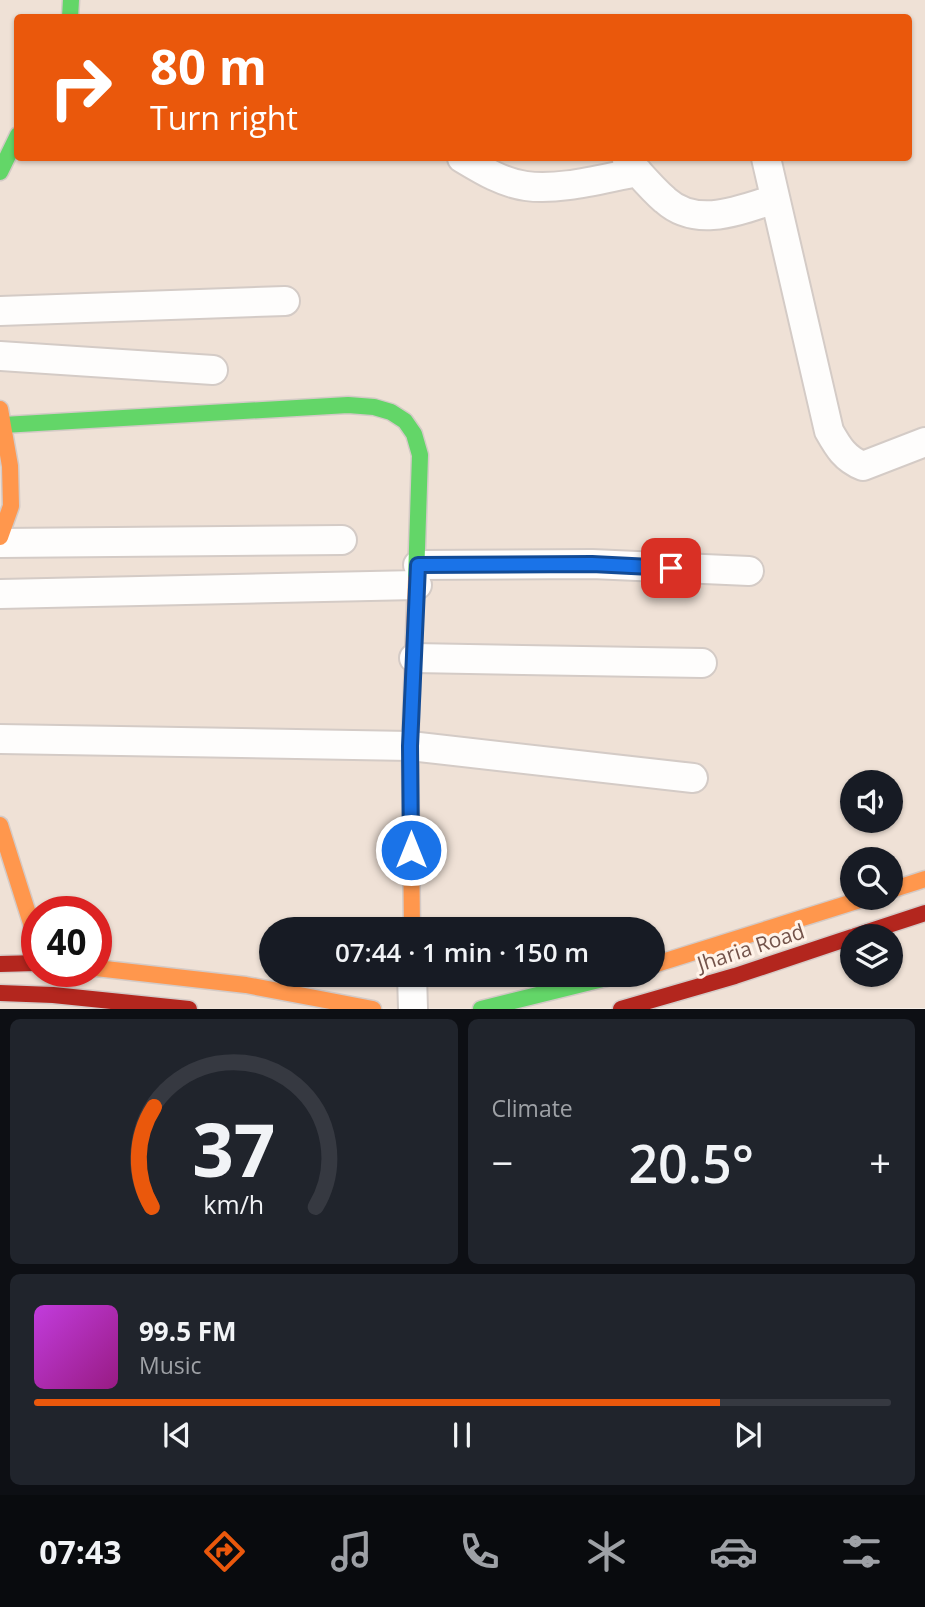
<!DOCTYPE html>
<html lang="en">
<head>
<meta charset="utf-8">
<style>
	:root { --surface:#171b24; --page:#20242c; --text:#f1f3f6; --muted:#9ea1a6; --line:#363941; --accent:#ea580c }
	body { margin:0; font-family:"Open Sans",sans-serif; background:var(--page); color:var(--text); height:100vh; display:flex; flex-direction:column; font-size:26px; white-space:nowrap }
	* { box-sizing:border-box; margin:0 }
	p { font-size:23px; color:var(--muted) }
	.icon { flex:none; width:38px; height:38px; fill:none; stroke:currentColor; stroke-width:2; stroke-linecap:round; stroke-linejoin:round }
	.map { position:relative; height:1009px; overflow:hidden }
	.details { display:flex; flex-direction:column; gap:10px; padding:10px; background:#0d0f14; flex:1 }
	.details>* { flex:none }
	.banner { position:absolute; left:14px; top:14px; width:898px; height:147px; border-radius:7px; box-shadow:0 2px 5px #0004; background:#ea580c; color:#fff; overflow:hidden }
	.fabs { position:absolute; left:840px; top:770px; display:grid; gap:14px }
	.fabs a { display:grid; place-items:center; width:63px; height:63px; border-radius:50%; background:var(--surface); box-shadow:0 2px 5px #0004; font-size:35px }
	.speed { position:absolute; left:21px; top:896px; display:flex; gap:14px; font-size:35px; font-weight:700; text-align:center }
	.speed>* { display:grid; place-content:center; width:91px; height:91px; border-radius:50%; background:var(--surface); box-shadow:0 2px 5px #0004; line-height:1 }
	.speed .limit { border:10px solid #d22; background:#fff; color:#111 }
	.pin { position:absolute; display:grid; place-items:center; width:60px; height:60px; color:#fff; margin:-30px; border-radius:14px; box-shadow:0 4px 10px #0006 }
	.me { position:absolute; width:77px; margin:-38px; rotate:0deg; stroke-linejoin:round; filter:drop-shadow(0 0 5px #0008) }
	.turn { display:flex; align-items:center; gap:24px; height:147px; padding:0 21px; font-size:32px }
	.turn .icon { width:91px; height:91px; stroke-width:2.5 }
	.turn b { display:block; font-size:49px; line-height:60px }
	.big { font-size:52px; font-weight:600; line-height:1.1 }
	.details .widget { flex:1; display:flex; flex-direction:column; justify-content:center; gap:10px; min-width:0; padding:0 24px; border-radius:10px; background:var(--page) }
	.details .dial { align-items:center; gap:0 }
	.dial svg { height:182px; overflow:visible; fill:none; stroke:var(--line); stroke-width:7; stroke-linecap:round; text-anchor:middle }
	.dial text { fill:var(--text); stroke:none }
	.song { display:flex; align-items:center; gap:21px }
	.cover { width:84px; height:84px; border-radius:10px; background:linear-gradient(135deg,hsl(290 70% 55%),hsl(310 70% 35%)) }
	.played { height:7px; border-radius:4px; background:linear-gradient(90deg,var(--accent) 80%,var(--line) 80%) }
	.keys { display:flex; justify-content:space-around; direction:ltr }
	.heat { display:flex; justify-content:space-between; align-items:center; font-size:38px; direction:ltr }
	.details .tiles { flex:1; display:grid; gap:10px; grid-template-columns:1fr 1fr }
	.widget:last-child { grid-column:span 2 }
	.trip { position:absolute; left:259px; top:917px; width:406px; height:70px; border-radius:35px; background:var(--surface); box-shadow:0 2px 5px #0004; font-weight:600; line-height:70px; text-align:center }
	.tab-bar { display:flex; height:112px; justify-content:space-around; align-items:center; background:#090b0e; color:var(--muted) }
	.tab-bar .icon { width:49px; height:49px }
	.tab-bar .active { color:var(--accent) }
	.tab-bar b { font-size:32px; color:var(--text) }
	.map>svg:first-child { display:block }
	.residential { fill:#efe1d6; fill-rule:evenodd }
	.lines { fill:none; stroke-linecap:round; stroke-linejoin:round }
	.street-casing { stroke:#d4cbc6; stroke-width:32 }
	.fast-casing { stroke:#d4cac6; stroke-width:19 }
	.slow-casing { stroke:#d4cac6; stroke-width:19 }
	.jam-casing { stroke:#d4cac6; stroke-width:19 }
	.street { stroke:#fefdfc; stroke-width:28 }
	.fast { stroke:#63d668; stroke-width:16 }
	.slow { stroke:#ff974d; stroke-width:16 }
	.jam { stroke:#b3261e; stroke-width:16 }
	.route-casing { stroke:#114b97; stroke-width:18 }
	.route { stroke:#1a73e8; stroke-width:12 }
	.labels { text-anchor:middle; stroke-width:6; stroke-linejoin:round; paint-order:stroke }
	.street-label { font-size:21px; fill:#73534a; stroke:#fff3e9 }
</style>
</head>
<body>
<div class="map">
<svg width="925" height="1009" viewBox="0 0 925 1009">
	<rect width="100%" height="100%" fill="#f6efe9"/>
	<path class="residential" d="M 0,0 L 925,0 L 925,1008 L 0,1009 ZM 18,18 L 908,18 L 908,158 L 18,158 ZM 852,782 L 891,782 L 891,821 L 852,821 ZM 852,859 L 891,859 L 891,898 L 852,898 ZM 37,912 L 96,912 L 96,971 L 37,971 ZM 271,929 L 653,929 L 653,975 L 271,975 ZM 852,936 L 891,936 L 891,975 L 852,975 Z"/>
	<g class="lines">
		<g class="street-casing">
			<path id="street" d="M 462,158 C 482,170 503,183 526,186 C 560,191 604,178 638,172
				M 766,158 L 829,431 C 838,447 845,459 863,466 L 925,442
				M 627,160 C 639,173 651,188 665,200 C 697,229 740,210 775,199
				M 0,311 L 285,301
				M 0,356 L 213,370
				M 0,543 L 342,540
				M 418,565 L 592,564 L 749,571
				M 0,594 L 417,585
				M 414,658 L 702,663
				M 0,739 L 410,746 L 693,778
				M 412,975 L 413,1009"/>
		</g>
		<g class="fast-casing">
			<path id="fast" d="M 70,18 L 71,0
				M 0,172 L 18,135
				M 3,425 L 348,405 L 374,407 L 391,412 L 405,421 L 414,434 L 420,455 L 416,579
				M 481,1009 L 619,975"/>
		</g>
		<g class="slow-casing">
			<path id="slow" d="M 0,409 L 10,466 L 11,506 L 0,537
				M 0,825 L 37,942
				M 891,890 L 925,879
				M 412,929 L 410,746 L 416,579
				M 653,965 L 866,898
				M 96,968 L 246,985 L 373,1009"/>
		</g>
		<g class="jam-casing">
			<path id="jam" d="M 855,936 L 925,913
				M 0,964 L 37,963
				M 0,993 L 53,995 L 189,1009
				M 621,1009 L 735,976 L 852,937"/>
		</g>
		<use href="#street" class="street"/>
		<use href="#fast" class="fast"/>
		<use href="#slow" class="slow"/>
		<use href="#jam" class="jam"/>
	</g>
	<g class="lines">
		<g class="route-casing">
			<path id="route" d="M 411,850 L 410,746 L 418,565 L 592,564 L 671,568"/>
		</g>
		<use href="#route" class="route"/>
	</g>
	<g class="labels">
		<g class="street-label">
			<text transform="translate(751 948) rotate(-18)" y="7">Jharia Road</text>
		</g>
	</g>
</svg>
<div class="fabs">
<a><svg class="icon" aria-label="sound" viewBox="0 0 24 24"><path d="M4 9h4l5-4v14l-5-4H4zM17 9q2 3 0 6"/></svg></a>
<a><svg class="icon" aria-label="search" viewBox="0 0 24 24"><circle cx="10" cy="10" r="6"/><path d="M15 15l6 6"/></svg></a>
<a><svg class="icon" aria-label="layers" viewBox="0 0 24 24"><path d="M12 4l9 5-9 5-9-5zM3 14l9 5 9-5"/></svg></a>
</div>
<div class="speed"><div class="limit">40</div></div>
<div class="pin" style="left:671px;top:568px;background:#d93025"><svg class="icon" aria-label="arrive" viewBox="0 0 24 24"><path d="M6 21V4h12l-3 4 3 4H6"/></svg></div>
<svg class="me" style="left:411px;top:850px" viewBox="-20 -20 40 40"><circle r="17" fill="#1a73e8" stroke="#fff" stroke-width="3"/><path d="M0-11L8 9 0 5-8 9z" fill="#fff"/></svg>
<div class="trip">07:44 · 1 min · 150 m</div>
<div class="banner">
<div class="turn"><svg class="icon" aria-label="right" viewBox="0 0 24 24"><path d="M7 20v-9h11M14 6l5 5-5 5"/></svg><div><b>80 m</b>Turn right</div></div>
</div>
</div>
<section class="details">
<div class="tiles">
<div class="widget dial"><svg viewBox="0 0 100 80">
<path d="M14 69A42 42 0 1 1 86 69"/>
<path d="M14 69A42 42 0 0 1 15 25" stroke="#ea580c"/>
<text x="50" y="56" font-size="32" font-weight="700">37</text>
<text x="50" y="72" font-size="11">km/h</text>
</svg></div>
<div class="widget"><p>Climate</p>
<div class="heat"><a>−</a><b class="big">20.5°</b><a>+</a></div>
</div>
<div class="widget">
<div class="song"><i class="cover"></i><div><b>99.5 FM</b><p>Music</p></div></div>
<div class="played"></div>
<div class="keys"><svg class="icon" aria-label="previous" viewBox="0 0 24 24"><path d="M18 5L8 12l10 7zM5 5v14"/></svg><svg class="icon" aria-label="pause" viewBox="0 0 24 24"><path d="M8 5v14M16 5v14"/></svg><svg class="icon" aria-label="next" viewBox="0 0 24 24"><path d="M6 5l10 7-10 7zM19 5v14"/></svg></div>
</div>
</div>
</section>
<nav class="tab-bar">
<b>07:43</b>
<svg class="icon active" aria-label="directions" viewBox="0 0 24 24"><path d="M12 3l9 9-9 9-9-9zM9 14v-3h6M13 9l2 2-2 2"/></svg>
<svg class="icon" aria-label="music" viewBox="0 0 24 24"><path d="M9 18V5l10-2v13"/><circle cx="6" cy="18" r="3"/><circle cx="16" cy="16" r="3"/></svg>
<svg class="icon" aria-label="phone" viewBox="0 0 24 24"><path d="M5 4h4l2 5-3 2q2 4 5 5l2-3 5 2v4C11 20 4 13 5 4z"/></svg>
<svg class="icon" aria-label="climate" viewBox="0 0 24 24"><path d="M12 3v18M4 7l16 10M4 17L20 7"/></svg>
<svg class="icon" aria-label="car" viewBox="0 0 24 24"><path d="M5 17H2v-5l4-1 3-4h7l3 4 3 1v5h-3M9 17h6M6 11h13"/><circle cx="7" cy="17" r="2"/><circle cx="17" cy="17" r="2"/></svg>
<svg class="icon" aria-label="filters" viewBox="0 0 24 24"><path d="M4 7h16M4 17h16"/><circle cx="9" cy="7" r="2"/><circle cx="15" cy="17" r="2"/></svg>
</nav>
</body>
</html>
